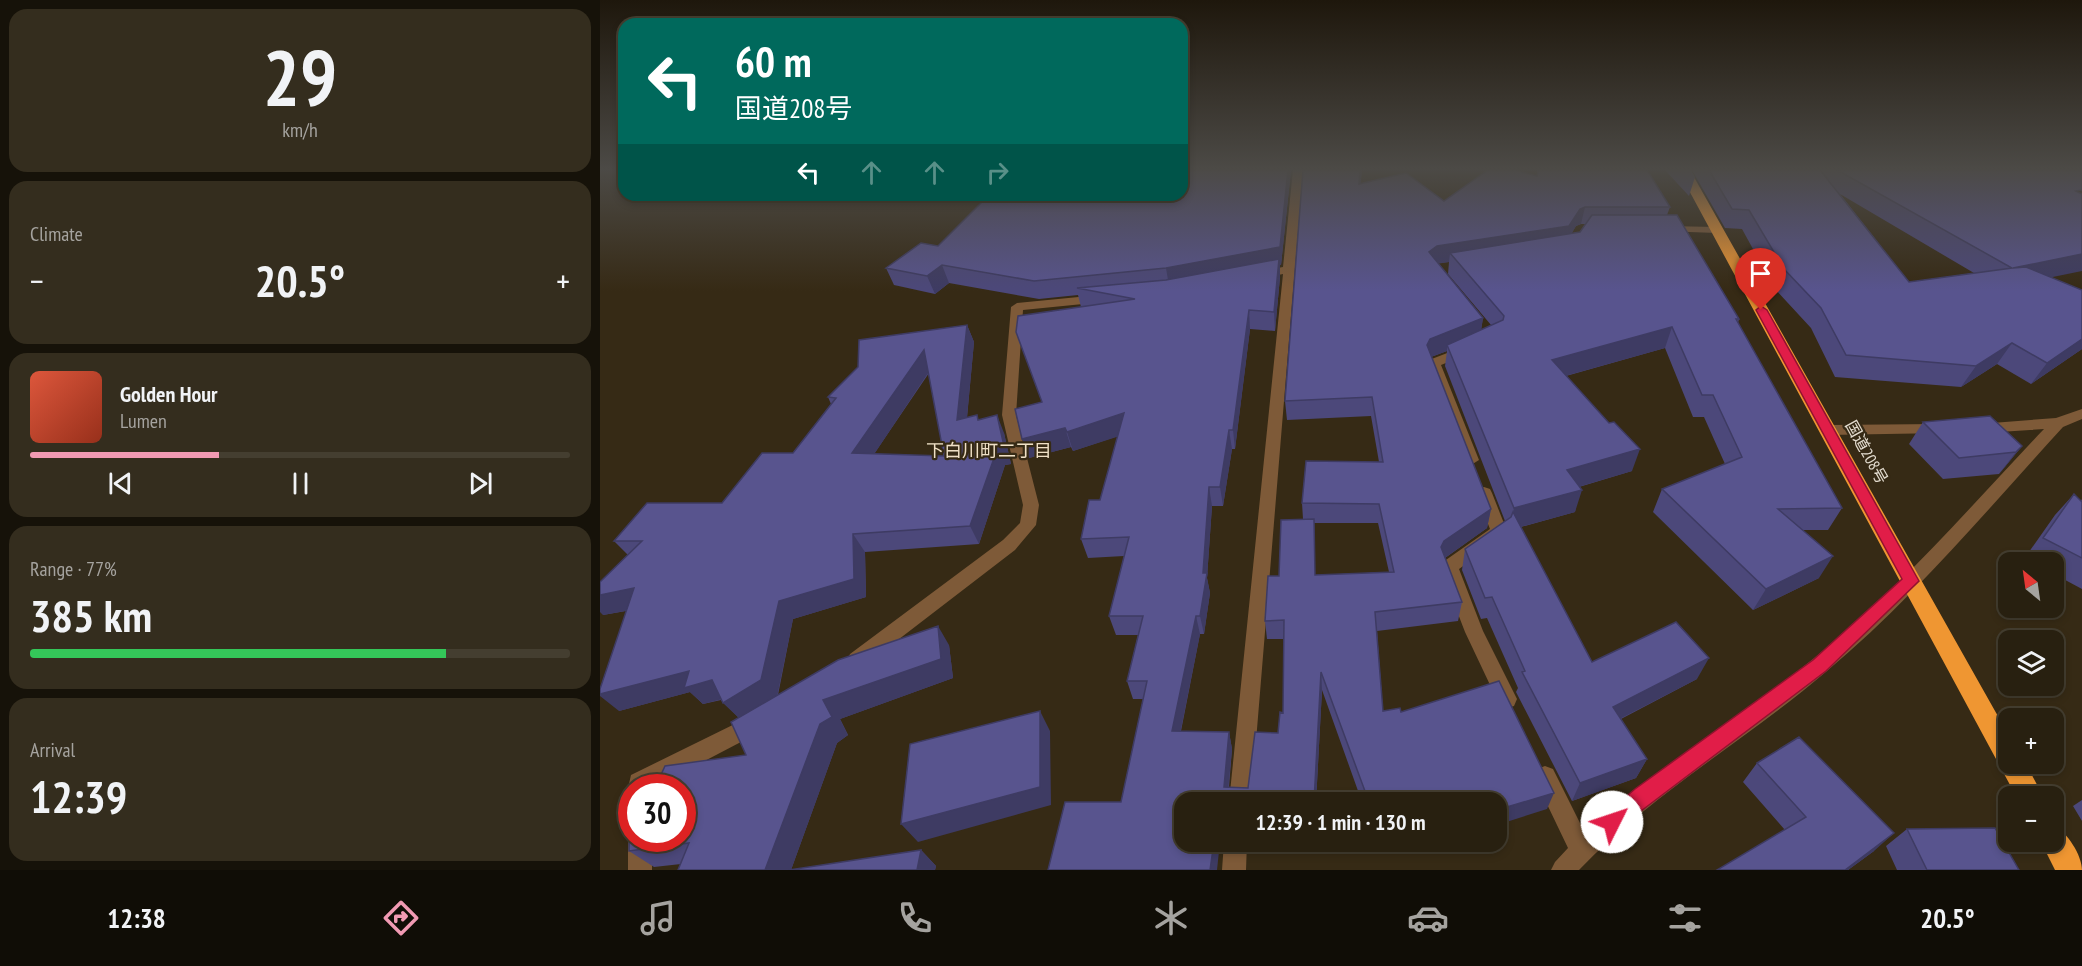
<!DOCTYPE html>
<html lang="en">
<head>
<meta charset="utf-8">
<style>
	:root { --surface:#282010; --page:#342d1e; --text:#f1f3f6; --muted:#a5a39f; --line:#443e30; --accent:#f19ab3 }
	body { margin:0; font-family:"PT Sans Narrow","Noto Sans JP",sans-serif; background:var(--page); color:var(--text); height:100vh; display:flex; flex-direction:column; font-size:22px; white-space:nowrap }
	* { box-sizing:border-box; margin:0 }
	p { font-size:20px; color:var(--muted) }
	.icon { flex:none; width:33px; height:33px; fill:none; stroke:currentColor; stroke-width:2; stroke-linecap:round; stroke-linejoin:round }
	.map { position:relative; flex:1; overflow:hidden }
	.sheet { display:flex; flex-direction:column; gap:9px; padding:9px; background:#161209; width:600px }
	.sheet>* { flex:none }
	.hud { position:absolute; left:18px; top:18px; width:570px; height:183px; border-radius:18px; box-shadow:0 3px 9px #0003,0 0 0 2px var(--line); background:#00695c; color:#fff; overflow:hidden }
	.needle { width:39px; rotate:331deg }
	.controls { position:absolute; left:1398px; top:552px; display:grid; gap:12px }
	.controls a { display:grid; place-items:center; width:66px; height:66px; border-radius:12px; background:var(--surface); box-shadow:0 3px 9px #0003,0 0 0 2px var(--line); font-size:30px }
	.speed { position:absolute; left:18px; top:774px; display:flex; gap:12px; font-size:30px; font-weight:700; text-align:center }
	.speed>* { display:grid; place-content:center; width:78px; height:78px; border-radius:50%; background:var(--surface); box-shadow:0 3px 9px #0003,0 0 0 2px var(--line); line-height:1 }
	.speed .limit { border:9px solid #d22; background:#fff; color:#111 }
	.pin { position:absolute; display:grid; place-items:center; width:51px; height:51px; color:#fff; margin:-62px -26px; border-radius:50% 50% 50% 0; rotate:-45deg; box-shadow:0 0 6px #0007 }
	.pin .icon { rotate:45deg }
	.me { position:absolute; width:66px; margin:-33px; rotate:49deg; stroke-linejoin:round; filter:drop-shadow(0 0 4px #0008) }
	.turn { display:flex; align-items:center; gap:21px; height:126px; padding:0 18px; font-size:27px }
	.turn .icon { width:78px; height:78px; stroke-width:2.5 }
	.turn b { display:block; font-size:42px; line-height:51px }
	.lanes { display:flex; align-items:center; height:57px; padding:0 18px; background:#0003; justify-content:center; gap:30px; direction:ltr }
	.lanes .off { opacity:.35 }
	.big { font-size:45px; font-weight:700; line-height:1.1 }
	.sheet .widget { flex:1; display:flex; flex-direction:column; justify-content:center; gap:9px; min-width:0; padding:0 21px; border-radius:18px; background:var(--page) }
	.sheet .dial { align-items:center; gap:0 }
	.dial b { font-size:78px; line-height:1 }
	.song { display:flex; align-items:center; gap:18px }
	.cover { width:72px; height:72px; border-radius:9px; background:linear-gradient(135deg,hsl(10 70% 55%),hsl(10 70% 35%)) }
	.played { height:6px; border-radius:3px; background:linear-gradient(90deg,var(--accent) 35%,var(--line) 35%) }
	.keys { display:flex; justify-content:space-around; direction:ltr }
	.heat { display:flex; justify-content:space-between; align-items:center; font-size:33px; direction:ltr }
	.charge { height:9px; border-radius:4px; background:linear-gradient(90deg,#34c759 77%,var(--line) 0) }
	.trip { position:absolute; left:574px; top:792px; width:333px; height:60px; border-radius:18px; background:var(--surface); box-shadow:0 3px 9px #0003,0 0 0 2px var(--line); font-weight:700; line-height:60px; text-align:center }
	.tabs { display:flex; height:96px; justify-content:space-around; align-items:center; background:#100d06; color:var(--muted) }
	.tabs .icon { width:42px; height:42px }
	.tabs .selected { color:var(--accent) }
	.tabs b { font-size:27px; color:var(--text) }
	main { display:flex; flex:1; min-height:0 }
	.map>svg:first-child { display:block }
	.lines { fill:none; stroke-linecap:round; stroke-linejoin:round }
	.minor { fill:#7e5a38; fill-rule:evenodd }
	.highway { fill:#ef9632; fill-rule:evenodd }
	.wall { fill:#4c487a; fill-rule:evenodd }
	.shaded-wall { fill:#3e3b63 }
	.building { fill:#58548e; stroke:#3e3b63; stroke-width:1.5; fill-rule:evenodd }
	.route { fill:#e11d48; stroke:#92132f; stroke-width:1.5 }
	.labels { text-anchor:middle; stroke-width:4.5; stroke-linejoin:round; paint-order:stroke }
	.street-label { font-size:16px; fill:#e4ddd0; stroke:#362a15 }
	.neighbourhood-label { font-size:18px; fill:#efe0c6; stroke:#362a15 }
</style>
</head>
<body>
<main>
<section class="sheet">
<div class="widget dial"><b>29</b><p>km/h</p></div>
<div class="widget"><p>Climate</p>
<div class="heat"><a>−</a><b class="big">20.5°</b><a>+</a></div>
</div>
<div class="widget">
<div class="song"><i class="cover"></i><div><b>Golden Hour</b><p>Lumen</p></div></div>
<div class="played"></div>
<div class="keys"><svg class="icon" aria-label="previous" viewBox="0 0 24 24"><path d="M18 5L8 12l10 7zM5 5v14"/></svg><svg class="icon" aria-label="pause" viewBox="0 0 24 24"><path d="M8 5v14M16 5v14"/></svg><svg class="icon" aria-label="next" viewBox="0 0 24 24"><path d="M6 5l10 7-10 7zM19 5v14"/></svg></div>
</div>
<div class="widget"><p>Range · 77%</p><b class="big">385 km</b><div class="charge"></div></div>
<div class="widget"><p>Arrival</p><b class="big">12:39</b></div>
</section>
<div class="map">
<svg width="1482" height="870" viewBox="0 0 1482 870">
	<rect width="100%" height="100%" fill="#362a15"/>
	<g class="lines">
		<path class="minor" d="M 693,170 L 703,170 L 651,802 L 629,802 L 683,274 L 660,279 L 654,275 L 656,272 L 683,267 Z
			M 1066,226 L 1117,227 L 1122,230 L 1117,233 L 1062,231 L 1062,227 Z
			M 499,295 L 503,296 L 503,302 L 423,310 L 416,415 L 439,505 L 436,525 L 415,550 L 264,666 L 257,669 L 250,666 L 247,660 L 250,654 L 403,540 L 420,523 L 423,505 L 402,415 L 411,307 L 417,303 Z
			M 863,347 L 870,351 L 868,354 L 841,365 L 879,460 L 871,465 L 863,460 L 827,363 L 829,360 Z
			M 1482,409 L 1482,419 L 1463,427 C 1387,510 1314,598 1227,671 C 1146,740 1053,793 979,870 L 951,870 L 955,862 L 968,848 L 934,777 L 937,769 L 945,766 L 953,769 L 984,831 C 1056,768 1138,719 1213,659 C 1298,591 1369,508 1444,429 L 1384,433 L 1377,428 L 1379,424 L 1456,418 Z
			M 1339,424 L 1346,429 L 1344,433 L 1228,435 L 1221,430 L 1228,425 Z
			M 884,487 L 890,489 L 892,493 L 907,531 L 905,536 L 859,569 L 883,631 L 917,699 L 914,706 L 907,708 L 900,706 L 865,632 L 840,567 L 843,562 L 890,529 L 876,493 L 878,489 Z
			M 153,715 L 160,718 L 163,725 L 160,732 L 53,788 L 32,788 L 31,796 L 28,788 L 31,775 Z
			M 32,831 L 32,838 L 52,838 L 52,870 L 28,870 L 28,838 Z
			M 624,842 L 647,842 L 646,870 L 622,870 Z"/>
		<path class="highway" d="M 1078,170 L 1090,170 L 1408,734 L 1408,764 L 1426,764 L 1443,796 L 1416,796 Z
			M 1454,826 C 1467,832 1482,855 1482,870 L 1455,870 L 1441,842 L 1454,842 Z"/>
	</g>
	<path class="wall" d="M 691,170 L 681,265 L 680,265 L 680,277 L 675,331 L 650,329 L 635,449 L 632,449 L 623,506 L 612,506 L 607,578 L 610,593 L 604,634 L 600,634 L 581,731 L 629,732 L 632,749 L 629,787 L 648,788 L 678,733 L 683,713 L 684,639 L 667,639 L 665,621 L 679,576 L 703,519 L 702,503 L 779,462 L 771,416 L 687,420 L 685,401 L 703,170 L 762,170 L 760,184 L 844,201 L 937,176 L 1070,207 L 1067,215 L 1139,319 L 1138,323 L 1242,508 L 1228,530 L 1203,530 L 1219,578 L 1153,610 L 1053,512 L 1062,489 L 1125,464 L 1104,417 L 1093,417 L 1065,348 L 966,376 L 1032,471 L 979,487 L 975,512 L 921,527 L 992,662 L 1097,679 L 1021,719 L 1047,759 L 1036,778 L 972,801 L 916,692 L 918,688 L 887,618 L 881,619 L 862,570 L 865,549 L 905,521 L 845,366 L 847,351 L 831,357 L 891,509 L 887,528 L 845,558 L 862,602 L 858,621 L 777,631 L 783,711 L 801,712 L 947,809 L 897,802 L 762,802 L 722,690 L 716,802 L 521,802 L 543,699 L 533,699 L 527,681 L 538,635 L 516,635 L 509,616 L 524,556 L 488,558 L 481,539 L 500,500 L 518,436 L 473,451 L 471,447 L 429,458 L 442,402 L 416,332 L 481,307 L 478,295 L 439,299 L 349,283 L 335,294 L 294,285 L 286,268 L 338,246 L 385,200 L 359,195 L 582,195 ZM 981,224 L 986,224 L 980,232 L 971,234 L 976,226 ZM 849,262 L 848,274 L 891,325 L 881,330 L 883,318 L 838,263 ZM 714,523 L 778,523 L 789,572 L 715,575 Z
		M 1065,170 L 1091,170 L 1095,177 L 1089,196 Z
		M 1092,170 L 1482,170 L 1452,277 L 1482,349 L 1431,384 L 1397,364 L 1361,387 L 1235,377 L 1211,328 L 1175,289 L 1142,229 L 1125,228 ZM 1240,194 L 1374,273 L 1309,282 Z
		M 367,325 L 374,342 L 367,418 L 379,419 L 404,433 L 411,464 L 405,465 L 379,544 L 265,552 L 266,597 L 193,619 L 178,695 L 349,645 L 353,678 L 240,719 L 248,735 L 237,743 L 191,870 L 321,850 L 336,866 L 335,870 L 78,870 L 81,864 L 54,867 L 29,851 L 146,755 L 139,718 L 121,700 L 103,704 L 90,692 L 19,711 L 26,611 L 3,615 L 28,555 L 14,541 L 122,503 L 193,453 L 231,404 L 228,397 ZM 329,373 L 344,456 L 274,454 Z
		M 1323,422 L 1422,446 L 1399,474 L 1343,479 L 1309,444 Z
		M 1474,494 L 1481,501 L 1482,499 L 1482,589 L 1454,574 L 1454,562 L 1431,562 L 1424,559 L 1455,515 Z
		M 1157,763 L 1274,851 L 1248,870 L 1117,870 L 1185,830 L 1143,782 Z
		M 1482,800 L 1482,821 L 1473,806 Z
		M 1307,829 L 1419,870 L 1297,870 L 1286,846 Z
		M 776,842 L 873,842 L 872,846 L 777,843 Z"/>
	<path class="shaded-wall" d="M 688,170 L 692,170 L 691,170 L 681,265 L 680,265 L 680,277 L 675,331 L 674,312 L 569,286 L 566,268 Z
		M 760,170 L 762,170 L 759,201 L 759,184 Z
		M 985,207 L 981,224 L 976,226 L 966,243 L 850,253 L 849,262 L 836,264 L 829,252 L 837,246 Z
		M 1482,254 L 1482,271 L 1400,288 L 1413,268 Z
		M 342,265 L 349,283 L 335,294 L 327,276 Z
		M 649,310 L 650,329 L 635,449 L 633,430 Z
		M 883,318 L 880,337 L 847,345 L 847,351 L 828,358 L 827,345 L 830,339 Z
		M 367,325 L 374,342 L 365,438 L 357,420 Z
		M 1072,327 L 1065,348 L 947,381 L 952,360 Z
		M 1482,339 L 1482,349 L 1431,384 L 1447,363 Z
		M 1412,343 L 1397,364 L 1361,387 L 1376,366 Z
		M 324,350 L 332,367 L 263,471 L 252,453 Z
		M 524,413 L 529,433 L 473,451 L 467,432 Z
		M 397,415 L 404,433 L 411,464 L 405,465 L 379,544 L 370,526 Z
		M 465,428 L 471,447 L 429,458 L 422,439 Z
		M 629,430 L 632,449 L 623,506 L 620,487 Z
		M 1422,446 L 1405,467 L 1399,474 L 1416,452 Z
		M 1040,449 L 1032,471 L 961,492 L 967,470 Z
		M 609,487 L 612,506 L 607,578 L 610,593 L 604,634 L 600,616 Z
		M 982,490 L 975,512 L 909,530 L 914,508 Z
		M 891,509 L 887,528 L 842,560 L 841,547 L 844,541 Z
		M 253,534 L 265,552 L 266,597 L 193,619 L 177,697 L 140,719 L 123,703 L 179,601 Z
		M 1233,556 L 1219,578 L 1153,610 L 1166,589 Z
		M 34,588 L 52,606 L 3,615 L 0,612 L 0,595 Z
		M 596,616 L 600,634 L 577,749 L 572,731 Z
		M 338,626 L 349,645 L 353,678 L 240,719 L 248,735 L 237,743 L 191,870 L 165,870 L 223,700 Z
		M 1109,658 L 1097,679 L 1004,727 L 1013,707 Z
		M 89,671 L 112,680 L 130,697 L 103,704 L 90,692 L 19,711 L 0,696 L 0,694 Z
		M 721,672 L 722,690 L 716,802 L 714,802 Z
		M 440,711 L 450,731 L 451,805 L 318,842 L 301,824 Z
		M 629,732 L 632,749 L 627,802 L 624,787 Z
		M 1047,759 L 1036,778 L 972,801 L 980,783 Z
		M 954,793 L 947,809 L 897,825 L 897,810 Z
		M 1294,833 L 1274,851 L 1248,870 L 1245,870 Z
		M 614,842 L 620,842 L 617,870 L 610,870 Z
		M 321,850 L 336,866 L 335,870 L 317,870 Z"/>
	<path class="building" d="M 582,170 L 688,170 L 680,247 L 566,268 L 434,281 L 342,265 L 327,276 L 286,268 L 321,243 L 338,246 L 389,195 L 582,195 Z
		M 703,170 L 760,170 L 759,184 L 806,173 L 844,201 L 888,170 L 915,170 L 937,176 L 938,170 L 1047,170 L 1070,207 L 985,207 L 980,209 L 969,226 L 837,246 L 829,252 L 883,318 L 830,339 L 827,345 L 891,509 L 844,541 L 841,547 L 862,602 L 775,612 L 783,711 L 800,708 L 801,712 L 899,681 L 954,793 L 897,810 L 897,802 L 769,802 L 721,672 L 714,802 L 585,802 L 585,842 L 614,842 L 610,870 L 448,870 L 465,802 L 521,802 L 547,681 L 527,681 L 543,616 L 509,616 L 529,537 L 481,539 L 489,500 L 500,500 L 524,413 L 467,432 L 465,428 L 422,439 L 415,409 L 442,402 L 416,332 L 418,316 L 535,299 L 477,288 L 566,280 L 679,259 L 674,312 L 649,310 L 633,430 L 629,430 L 620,487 L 609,487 L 603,573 L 607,573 L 600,616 L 596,616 L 572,731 L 629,732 L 624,787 L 648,788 L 655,732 L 678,733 L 680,712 L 683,713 L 684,620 L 665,621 L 668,576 L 679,576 L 681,520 L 714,519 L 715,575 L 794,572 L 779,504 L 702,503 L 706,461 L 783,462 L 772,397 L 685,401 Z
		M 1109,170 L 1220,170 L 1309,282 L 1412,268 L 1237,170 L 1482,170 L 1482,190 L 1476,191 L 1482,194 L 1482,254 L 1413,268 L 1426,267 L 1482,290 L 1482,339 L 1447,363 L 1412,343 L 1376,366 L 1246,355 L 1221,308 L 1184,269 L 1149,210 L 1132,209 Z
		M 992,215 L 1077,215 L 1139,319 L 1136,319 L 1242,508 L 1178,509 L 1233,556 L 1166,589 L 1062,489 L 1142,457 L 1113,395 L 1102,395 L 1072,327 L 952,360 L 1009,423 L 1014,422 L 1040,449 L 967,470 L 982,490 L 914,508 L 847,345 L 903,320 L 904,316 L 850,253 L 980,232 Z
		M 367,325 L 357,420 L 377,415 L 378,420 L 397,415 L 404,446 L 398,447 L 370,526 L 253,534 L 254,579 L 179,601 L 161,680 L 123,703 L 112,680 L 84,688 L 89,671 L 0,694 L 0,689 L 34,588 L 0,595 L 0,582 L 42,541 L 14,541 L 47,503 L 122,503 L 162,453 L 193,453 L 236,398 L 228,397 L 258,367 L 259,340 ZM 324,350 L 344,456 L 252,453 Z
		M 1390,416 L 1422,446 L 1416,452 L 1359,458 L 1323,422 Z
		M 1474,494 L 1482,502 L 1482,558 L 1443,538 Z
		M 913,512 L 992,662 L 1076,622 L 1109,658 L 1013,707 L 1047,759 L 980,783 L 922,672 L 925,671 L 892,597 L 885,598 L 865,549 L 911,517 Z
		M 338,626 L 341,659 L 223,700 L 232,717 L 220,724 L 165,870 L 78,870 L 89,843 L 29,851 L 29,840 L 32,835 L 32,838 L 82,838 L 82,788 L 55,788 L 65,766 L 146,755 L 131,722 L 238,660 Z
		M 440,711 L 440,787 L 301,824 L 310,744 Z
		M 1199,737 L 1294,833 L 1245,870 L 1117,870 L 1206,817 L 1157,763 Z
		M 1395,828 L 1419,870 L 1327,870 L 1307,829 Z
		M 321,850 L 317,870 L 189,870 Z"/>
	<linearGradient id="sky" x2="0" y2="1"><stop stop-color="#1e170c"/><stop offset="0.58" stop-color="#4c4a46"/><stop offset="1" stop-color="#4c4a46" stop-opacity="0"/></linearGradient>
	<rect width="1482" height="291" fill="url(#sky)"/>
	<path class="route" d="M 1161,306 L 1167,310 L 1319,581 L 1226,671 L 1012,833 L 1004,830 L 1001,822 L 1004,815 L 1035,789 L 1213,660 L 1302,579 L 1156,310 Z"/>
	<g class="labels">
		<g class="street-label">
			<text transform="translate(1267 452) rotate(61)" y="6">国道208号</text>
		</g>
		<g class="neighbourhood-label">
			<text x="389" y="457">下白川町二丁目</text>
		</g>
	</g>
</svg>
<div class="controls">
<a><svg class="needle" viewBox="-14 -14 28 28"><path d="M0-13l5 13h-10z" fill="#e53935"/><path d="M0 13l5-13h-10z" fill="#a5a39f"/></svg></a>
<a><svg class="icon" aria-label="layers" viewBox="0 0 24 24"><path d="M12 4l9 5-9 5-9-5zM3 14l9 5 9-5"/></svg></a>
<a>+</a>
<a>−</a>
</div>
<div class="speed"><div class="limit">30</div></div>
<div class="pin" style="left:1161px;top:310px;background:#d93025"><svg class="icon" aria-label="arrive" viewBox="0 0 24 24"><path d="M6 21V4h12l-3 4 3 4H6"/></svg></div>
<svg class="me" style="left:1012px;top:822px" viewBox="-20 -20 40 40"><circle r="19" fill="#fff"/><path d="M0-13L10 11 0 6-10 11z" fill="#e11d48"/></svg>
<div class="trip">12:39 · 1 min · 130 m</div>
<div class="hud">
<div class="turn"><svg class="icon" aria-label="left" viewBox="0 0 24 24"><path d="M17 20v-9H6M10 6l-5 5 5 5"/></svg><div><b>60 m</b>国道208号</div></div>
<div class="lanes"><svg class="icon" aria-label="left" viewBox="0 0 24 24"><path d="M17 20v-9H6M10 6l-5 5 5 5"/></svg><svg class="icon off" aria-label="ahead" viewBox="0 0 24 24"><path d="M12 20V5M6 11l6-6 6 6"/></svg><svg class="icon off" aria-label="ahead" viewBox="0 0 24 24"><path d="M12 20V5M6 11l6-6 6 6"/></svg><svg class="icon off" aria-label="right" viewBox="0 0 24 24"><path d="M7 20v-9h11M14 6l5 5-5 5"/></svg></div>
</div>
</div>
</main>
<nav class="tabs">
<b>12:38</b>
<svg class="icon selected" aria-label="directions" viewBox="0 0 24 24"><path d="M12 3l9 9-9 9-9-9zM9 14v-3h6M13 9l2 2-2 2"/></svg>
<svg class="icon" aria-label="music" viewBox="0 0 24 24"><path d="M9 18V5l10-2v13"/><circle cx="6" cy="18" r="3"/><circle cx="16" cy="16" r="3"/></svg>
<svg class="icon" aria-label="phone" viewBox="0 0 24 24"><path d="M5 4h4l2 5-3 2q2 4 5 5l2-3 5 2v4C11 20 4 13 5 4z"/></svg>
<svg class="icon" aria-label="climate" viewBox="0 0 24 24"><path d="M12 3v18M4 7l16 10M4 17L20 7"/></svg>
<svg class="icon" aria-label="car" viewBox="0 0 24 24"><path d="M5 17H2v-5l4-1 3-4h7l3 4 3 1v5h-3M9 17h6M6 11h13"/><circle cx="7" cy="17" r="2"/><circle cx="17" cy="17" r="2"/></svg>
<svg class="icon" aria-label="filters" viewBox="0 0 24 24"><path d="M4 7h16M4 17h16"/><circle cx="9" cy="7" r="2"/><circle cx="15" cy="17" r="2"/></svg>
<b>20.5°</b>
</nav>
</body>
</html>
